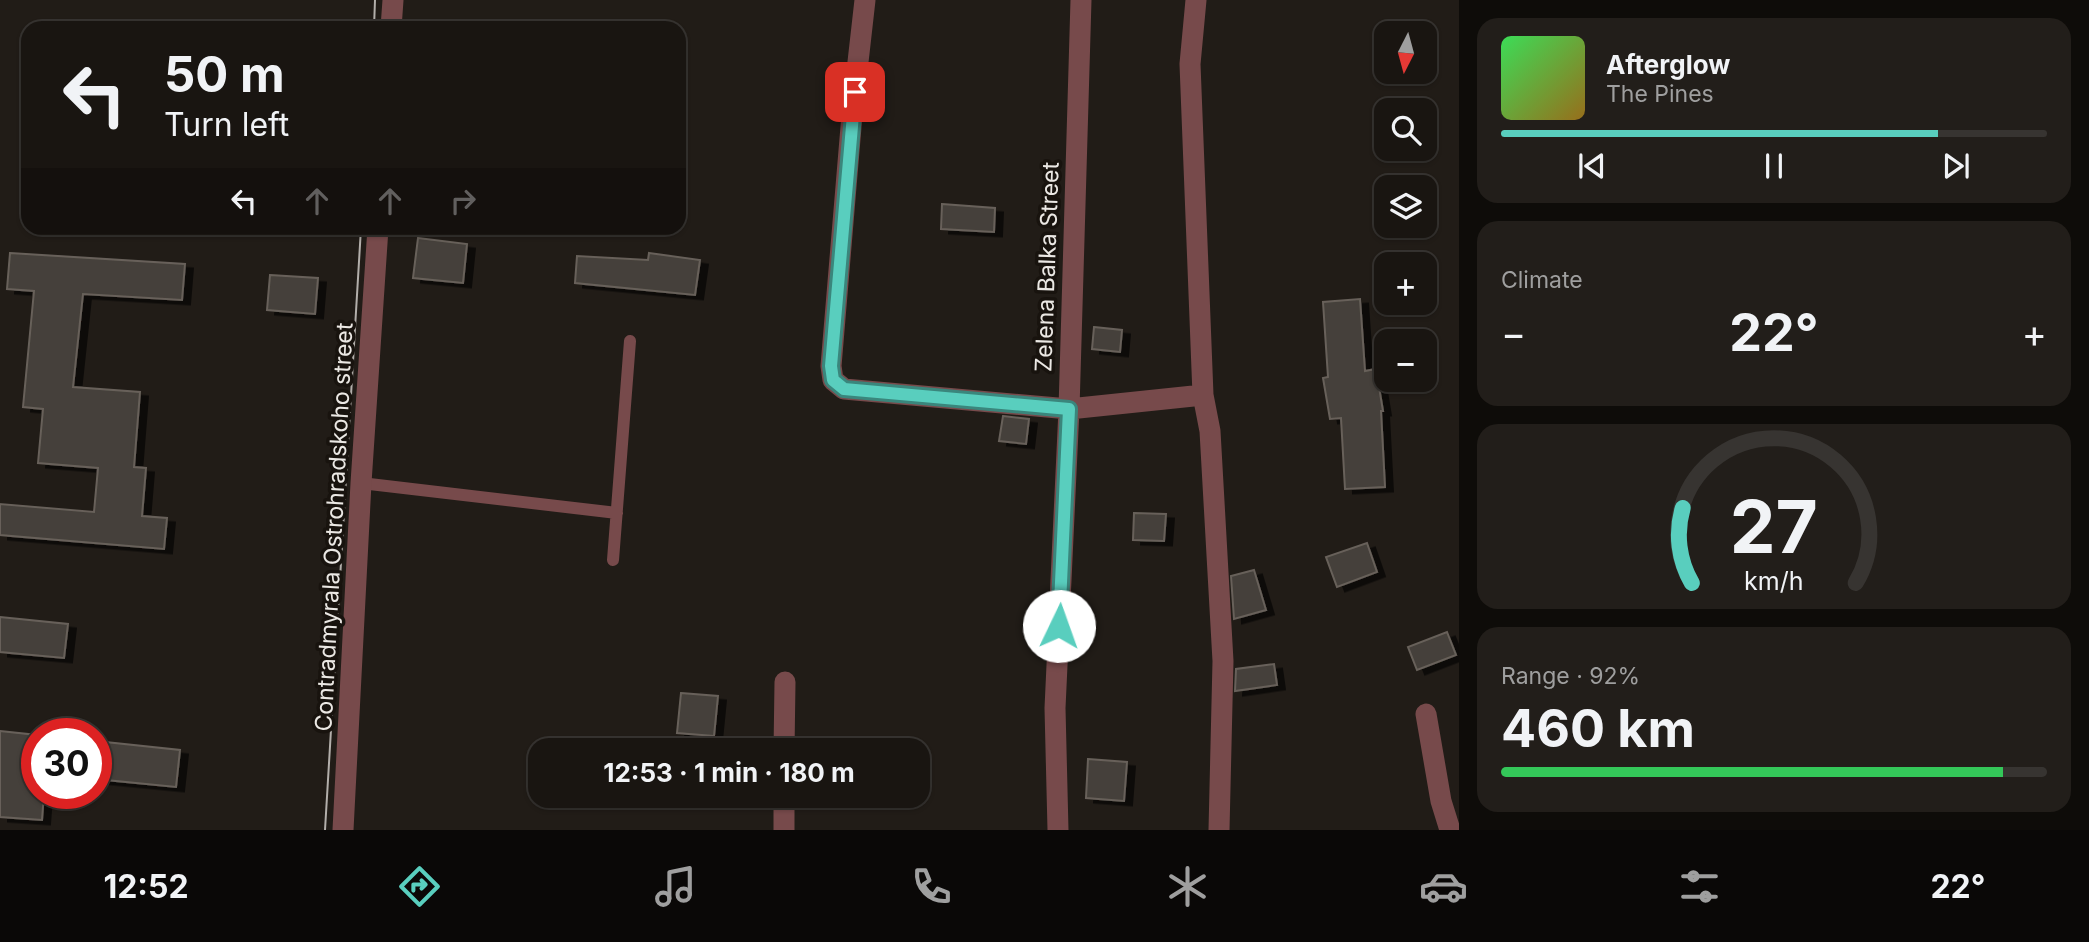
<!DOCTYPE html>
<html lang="en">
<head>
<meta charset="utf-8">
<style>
	:root { --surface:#191511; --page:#221e1a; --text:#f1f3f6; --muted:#9f9f9f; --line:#373431; --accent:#59cebe }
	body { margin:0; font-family:Inter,sans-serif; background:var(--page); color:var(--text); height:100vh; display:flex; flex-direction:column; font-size:26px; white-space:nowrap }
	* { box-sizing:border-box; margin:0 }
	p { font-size:23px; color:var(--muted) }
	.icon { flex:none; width:38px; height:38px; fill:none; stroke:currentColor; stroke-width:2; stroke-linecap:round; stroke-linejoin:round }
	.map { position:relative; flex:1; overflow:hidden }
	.panel { display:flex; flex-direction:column; gap:18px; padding:18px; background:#0e0c09; width:630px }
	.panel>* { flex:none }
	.top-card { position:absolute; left:21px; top:21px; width:665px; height:214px; border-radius:21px; box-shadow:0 2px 5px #0004,0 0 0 2px var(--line); background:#191511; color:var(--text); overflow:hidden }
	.needle { width:46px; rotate:186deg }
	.fabs { position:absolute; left:1374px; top:21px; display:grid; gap:14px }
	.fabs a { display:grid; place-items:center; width:63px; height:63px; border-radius:14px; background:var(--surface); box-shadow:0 2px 5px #0004,0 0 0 2px var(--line); font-size:35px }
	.speed { position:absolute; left:21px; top:718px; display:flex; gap:14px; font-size:35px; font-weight:700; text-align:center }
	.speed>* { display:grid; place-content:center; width:91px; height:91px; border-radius:50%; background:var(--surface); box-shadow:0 2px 5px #0004,0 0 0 2px var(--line); line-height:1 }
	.speed .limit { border:10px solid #d22; background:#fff; color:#111 }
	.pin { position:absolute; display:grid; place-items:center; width:60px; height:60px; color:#fff; margin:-30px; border-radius:14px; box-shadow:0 4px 10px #0006 }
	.me { position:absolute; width:77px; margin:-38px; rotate:3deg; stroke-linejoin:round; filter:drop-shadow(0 0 5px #0008) }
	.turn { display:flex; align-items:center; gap:24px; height:147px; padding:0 28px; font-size:32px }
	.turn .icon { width:91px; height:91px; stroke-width:2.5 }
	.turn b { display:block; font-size:49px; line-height:60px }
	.lanes { display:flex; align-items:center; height:66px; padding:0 28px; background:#0003; justify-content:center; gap:35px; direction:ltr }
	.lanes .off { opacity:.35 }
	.big { font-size:52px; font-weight:700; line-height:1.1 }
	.panel .tile { flex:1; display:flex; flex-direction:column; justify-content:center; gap:10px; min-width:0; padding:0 24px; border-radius:21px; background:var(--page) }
	.panel .dial { align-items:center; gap:0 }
	.dial svg { height:182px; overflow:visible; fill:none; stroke:var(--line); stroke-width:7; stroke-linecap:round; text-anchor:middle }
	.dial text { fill:var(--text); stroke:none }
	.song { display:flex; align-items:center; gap:21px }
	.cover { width:84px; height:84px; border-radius:10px; background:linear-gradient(135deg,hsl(130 70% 55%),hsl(40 70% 35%)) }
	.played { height:7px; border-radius:4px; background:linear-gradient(90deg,var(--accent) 80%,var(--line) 80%) }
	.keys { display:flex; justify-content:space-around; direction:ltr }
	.heat { display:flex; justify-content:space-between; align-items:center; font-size:38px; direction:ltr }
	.charge { height:10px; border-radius:5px; background:linear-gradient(90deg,#34c759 92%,var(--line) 0) }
	.trip { position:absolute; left:528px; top:738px; width:402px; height:70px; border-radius:21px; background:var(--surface); box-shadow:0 2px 5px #0004,0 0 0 2px var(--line); font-weight:700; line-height:70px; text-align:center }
	.tab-bar { display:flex; height:112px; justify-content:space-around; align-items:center; background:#0a0807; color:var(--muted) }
	.tab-bar .icon { width:49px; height:49px }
	.tab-bar .active { color:var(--accent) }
	.tab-bar b { font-size:32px; color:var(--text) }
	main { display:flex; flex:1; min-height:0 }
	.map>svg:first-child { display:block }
	.building { fill:#45403a; stroke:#67615a; stroke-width:2; filter:url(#shadow) }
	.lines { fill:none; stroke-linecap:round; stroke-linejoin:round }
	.lane { stroke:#774a4b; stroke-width:12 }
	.street { stroke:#774a4b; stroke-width:21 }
	.tram { stroke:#b3afab; stroke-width:2 }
	.route-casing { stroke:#3a867c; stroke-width:18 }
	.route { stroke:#59cebe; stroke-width:12 }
	.labels { text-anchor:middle; stroke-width:7; stroke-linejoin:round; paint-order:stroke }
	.street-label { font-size:23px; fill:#ebe8e4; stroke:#18130e }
</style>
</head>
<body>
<main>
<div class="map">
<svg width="1459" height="830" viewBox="0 0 1459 830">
	<defs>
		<filter id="shadow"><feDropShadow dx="8" dy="4.5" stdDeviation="0" flood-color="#0009"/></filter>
	</defs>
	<rect width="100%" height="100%" fill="#211c17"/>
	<path class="building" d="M 942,204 L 995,208 L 994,232 L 941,229 Z
		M 418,238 L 467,244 L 463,283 L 413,278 Z
		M 10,253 L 185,264 L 182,300 L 83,294 L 73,387 L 140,392 L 134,467 L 146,468 L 142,516 L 167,518 L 164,549 L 0,535 L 0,504 L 94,512 L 98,468 L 38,463 L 43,409 L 23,407 L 34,291 L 7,289 Z
		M 649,253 L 700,260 L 695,295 L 575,283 L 577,256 L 648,260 Z
		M 270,275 L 318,278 L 315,314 L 267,310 Z
		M 1360,299 L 1365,371 L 1376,369 L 1383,411 L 1381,411 L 1385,487 L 1345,489 L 1341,418 L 1330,419 L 1323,378 L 1328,377 L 1323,302 Z
		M 1094,327 L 1122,330 L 1120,352 L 1092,349 Z
		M 1003,416 L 1029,419 L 1026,444 L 999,441 Z
		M 1134,513 L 1166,514 L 1164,541 L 1133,540 Z
		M 1367,543 L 1377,572 L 1337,587 L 1326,557 Z
		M 1254,570 L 1266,610 L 1234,619 L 1231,576 Z
		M 0,617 L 68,624 L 64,658 L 0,652 Z
		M 1447,632 L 1456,655 L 1417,670 L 1408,647 Z
		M 1274,664 L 1277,685 L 1235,691 L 1236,669 Z
		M 681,693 L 718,696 L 714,736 L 677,733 Z
		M 0,731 L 37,735 L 37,793 L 44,793 L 42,820 L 0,817 Z
		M 96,741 L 180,750 L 176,787 L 96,779 Z
		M 1088,759 L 1127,762 L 1124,801 L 1086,798 Z"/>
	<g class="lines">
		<path class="lane" d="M 361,483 L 617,513
			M 613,560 L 630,341"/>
		<path class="street" d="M 865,0 L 852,115 L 831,366 L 833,380 L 844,389 L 1069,409 L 1203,395
			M 1196,0 L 1190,64 L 1203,395 L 1210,431 L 1223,661 L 1219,830
			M 391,28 L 393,0
			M 1426,714 L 1441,801 L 1450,830
			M 784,751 L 785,682
			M 343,830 L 361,483 L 378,228
			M 784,830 L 784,796
			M 1058,830 L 1055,708 L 1069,409 L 1081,0"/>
		<path class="tram" d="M 374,28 L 375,0
			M 325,830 L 361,228"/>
	</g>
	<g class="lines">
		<g class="route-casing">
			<path id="route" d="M 855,92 L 831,366 L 833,380 L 844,389 L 1069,409 L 1059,626"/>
		</g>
		<use href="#route" class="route"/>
	</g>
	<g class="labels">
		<g class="street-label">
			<text transform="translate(1047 267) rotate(-88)" y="8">Zelena Balka Street</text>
			<text transform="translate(334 527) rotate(-87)" y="8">Contradmyrala Ostrohradskoho street</text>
		</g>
	</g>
</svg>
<div class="fabs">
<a><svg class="needle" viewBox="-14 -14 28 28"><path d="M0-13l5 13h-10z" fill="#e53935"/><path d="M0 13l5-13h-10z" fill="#9f9f9f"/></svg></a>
<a><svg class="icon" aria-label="search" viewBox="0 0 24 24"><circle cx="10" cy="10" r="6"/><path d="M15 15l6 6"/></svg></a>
<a><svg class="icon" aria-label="layers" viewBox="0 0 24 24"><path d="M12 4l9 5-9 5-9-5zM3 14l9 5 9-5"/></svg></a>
<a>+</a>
<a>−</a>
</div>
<div class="speed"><div class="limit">30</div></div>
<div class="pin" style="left:855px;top:92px;background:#d93025"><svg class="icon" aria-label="arrive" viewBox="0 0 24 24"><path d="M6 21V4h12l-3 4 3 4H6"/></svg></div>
<svg class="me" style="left:1059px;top:626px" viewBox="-20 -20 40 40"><circle r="19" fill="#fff"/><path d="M0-13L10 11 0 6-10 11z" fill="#59cebe"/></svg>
<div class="trip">12:53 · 1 min · 180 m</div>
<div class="top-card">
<div class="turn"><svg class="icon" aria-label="left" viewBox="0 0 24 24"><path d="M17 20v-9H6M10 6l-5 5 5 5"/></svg><div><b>50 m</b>Turn left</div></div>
<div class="lanes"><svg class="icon" aria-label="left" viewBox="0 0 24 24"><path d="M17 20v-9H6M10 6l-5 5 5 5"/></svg><svg class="icon off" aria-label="ahead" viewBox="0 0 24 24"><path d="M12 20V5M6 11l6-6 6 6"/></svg><svg class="icon off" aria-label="ahead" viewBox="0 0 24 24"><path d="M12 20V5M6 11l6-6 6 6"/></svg><svg class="icon off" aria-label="right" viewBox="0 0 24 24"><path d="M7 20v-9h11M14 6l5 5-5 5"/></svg></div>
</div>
</div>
<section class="panel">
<div class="tile">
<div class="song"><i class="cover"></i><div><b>Afterglow</b><p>The Pines</p></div></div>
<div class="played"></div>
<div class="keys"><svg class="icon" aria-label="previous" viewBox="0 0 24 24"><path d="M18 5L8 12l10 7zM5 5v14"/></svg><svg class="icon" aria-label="pause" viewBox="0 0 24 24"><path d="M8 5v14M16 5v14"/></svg><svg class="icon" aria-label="next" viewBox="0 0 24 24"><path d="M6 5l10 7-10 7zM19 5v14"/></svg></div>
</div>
<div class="tile"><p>Climate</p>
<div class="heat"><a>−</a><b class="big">22°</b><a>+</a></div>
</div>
<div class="tile dial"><svg viewBox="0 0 100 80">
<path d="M14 69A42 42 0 1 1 86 69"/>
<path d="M14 69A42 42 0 0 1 10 36" stroke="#59cebe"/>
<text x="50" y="56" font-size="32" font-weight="700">27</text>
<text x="50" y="72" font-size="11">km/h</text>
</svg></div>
<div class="tile"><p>Range · 92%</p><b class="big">460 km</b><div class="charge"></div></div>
</section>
</main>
<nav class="tab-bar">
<b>12:52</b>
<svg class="icon active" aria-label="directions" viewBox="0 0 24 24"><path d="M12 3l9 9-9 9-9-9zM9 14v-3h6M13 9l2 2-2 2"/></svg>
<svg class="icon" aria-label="music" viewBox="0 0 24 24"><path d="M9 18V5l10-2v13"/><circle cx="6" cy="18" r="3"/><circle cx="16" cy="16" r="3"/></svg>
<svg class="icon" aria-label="phone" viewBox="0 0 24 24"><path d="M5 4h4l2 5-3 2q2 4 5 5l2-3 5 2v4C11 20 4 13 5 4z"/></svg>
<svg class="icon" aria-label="climate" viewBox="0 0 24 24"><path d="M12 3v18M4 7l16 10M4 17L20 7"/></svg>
<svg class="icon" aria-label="car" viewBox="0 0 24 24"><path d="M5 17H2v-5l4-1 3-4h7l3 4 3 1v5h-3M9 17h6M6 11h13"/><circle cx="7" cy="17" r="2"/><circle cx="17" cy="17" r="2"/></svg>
<svg class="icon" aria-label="filters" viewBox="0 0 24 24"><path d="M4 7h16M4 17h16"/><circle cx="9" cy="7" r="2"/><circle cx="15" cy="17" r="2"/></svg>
<b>22°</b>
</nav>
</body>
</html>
